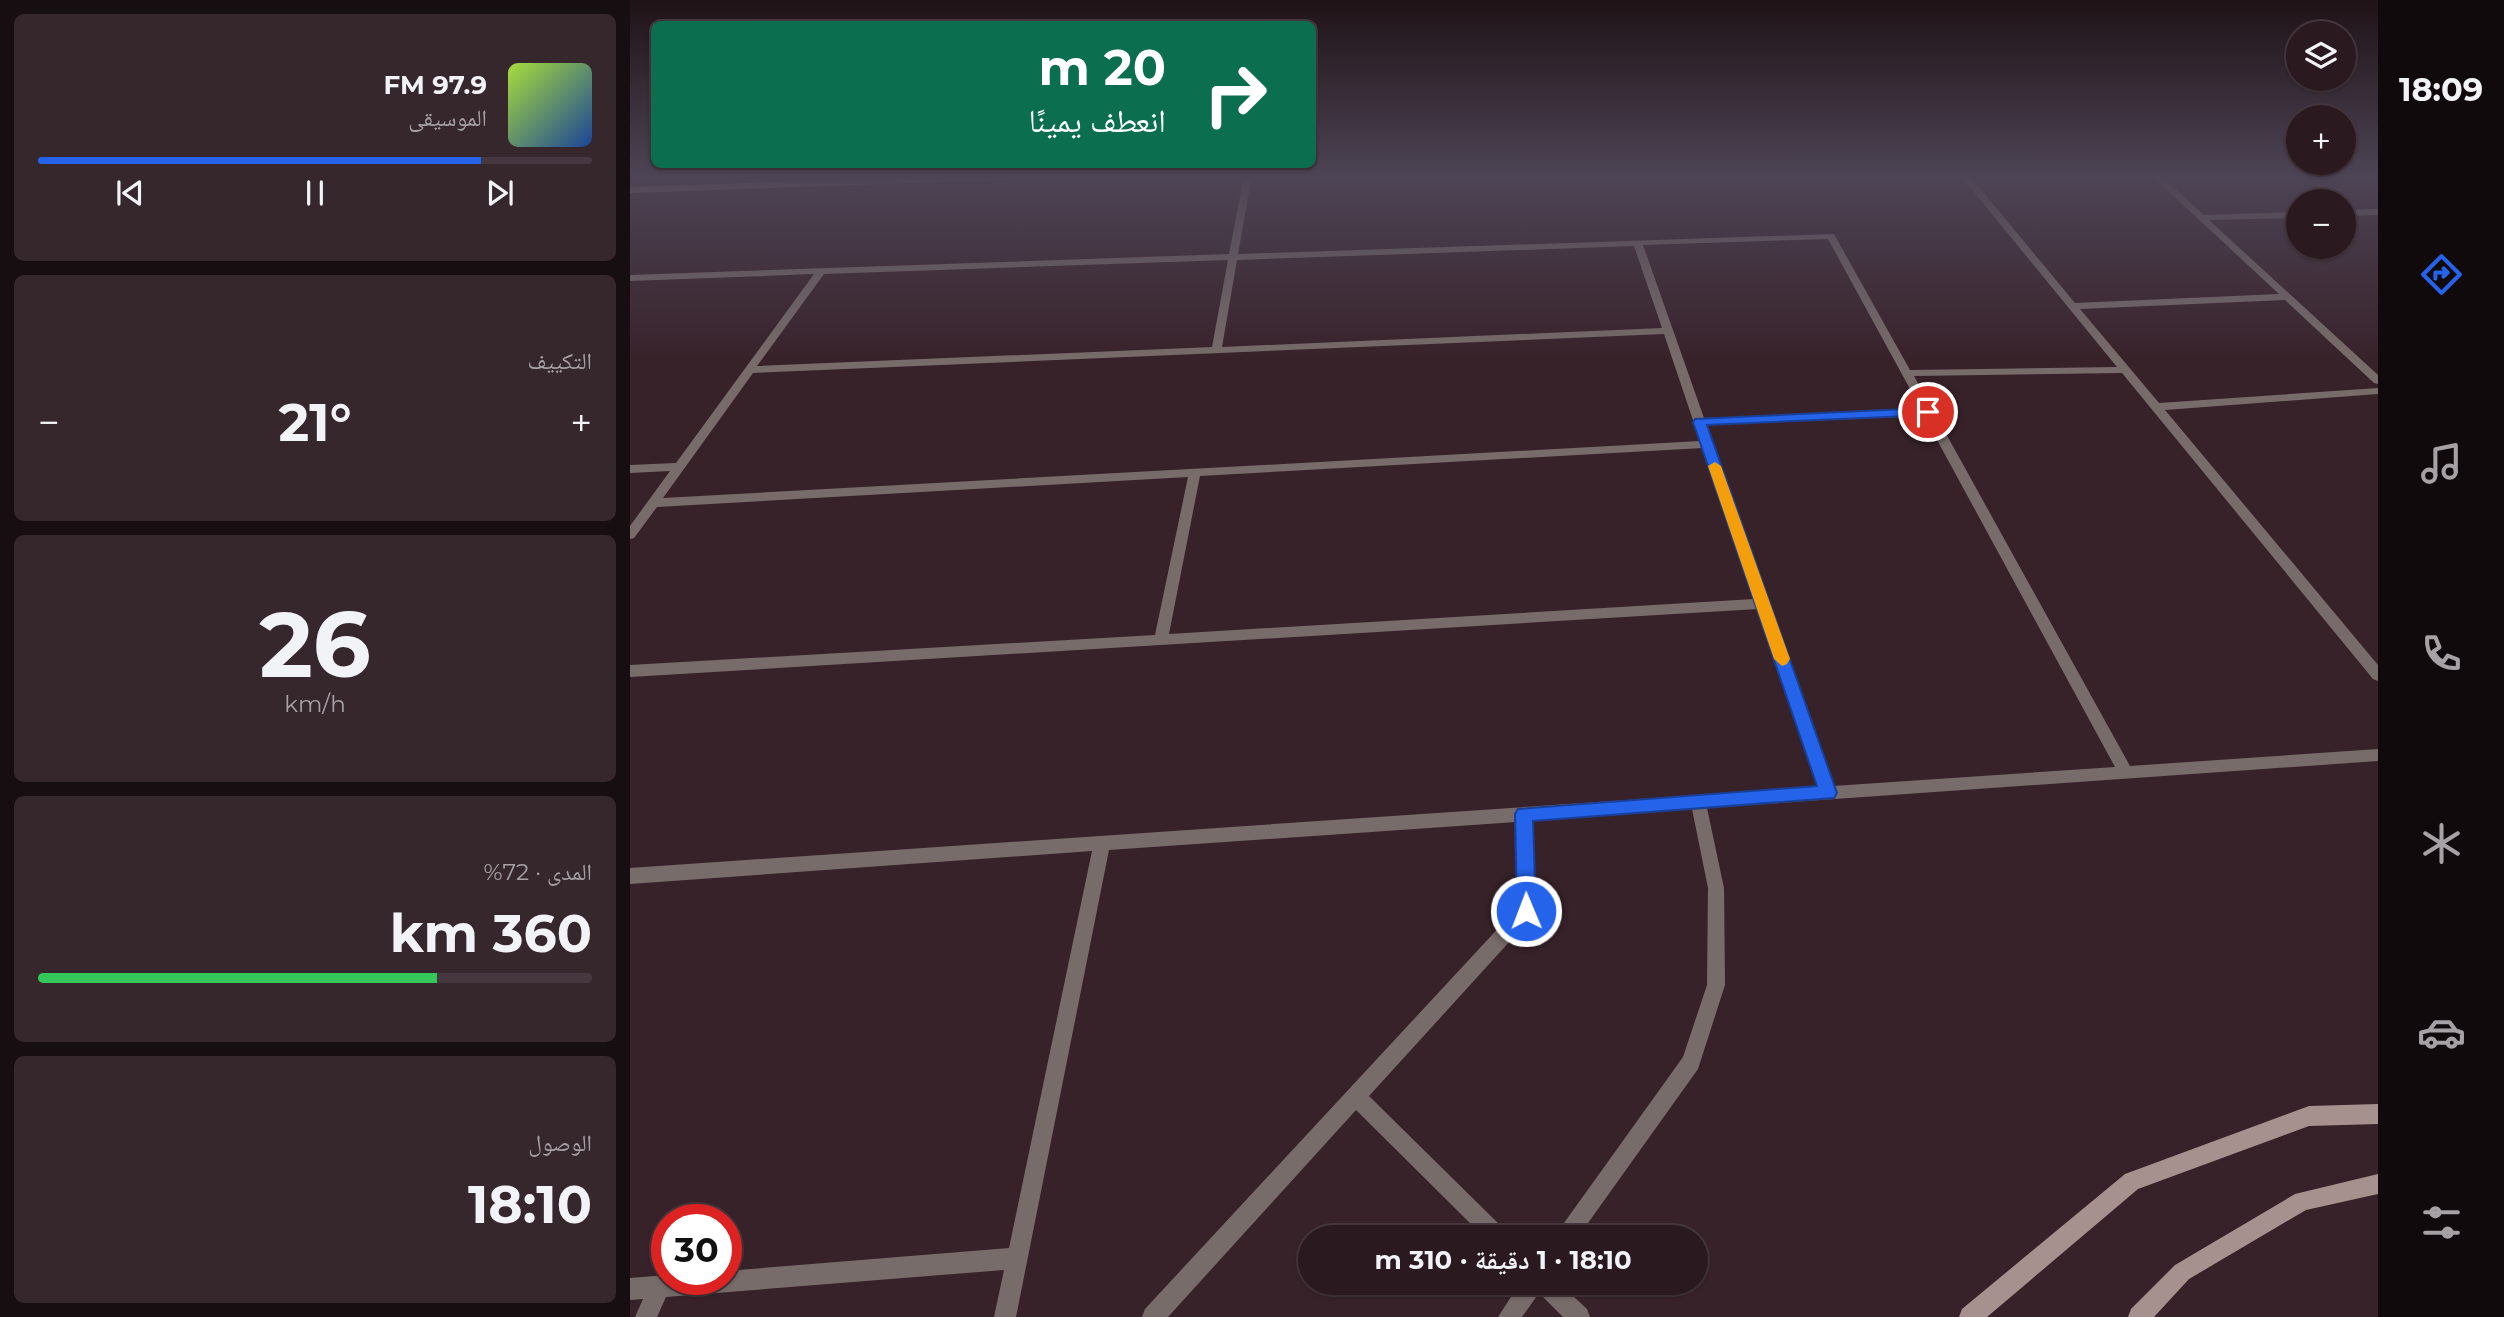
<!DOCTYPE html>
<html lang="ar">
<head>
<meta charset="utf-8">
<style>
	:root { --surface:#2a1a20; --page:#36272d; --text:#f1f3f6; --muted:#a5a1a5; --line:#46383e; --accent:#2563eb }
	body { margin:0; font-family:Montserrat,"Noto Naskh Arabic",sans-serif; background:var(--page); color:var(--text); direction:rtl; height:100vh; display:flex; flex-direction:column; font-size:26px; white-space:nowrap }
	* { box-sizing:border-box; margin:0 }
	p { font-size:23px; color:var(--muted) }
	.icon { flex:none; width:38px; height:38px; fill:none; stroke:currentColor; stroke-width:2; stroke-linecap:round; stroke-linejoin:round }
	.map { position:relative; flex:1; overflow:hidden; direction:ltr }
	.side { display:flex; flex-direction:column; gap:14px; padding:14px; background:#170e12; width:630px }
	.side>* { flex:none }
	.guide { position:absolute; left:21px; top:21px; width:665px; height:147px; border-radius:10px; box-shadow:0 2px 5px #0004,0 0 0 2px var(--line); direction:rtl; background:#0b6e4f; color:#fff; overflow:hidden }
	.controls { position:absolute; left:1656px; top:21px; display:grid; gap:14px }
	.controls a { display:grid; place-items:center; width:70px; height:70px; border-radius:50%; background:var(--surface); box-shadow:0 2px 5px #0004,0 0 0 2px var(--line); font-size:35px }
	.speed { position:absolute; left:21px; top:1204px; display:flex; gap:14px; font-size:35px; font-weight:700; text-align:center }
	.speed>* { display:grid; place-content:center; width:91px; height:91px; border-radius:50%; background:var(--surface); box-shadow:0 2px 5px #0004,0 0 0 2px var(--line); line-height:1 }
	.speed .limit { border:10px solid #d22; background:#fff; color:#111 }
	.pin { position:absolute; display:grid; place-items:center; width:60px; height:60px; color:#fff; margin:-30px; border:4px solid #fff; border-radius:50%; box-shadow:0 2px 7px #0007 }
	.me { position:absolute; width:77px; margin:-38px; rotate:359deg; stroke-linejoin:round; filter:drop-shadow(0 0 5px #0008) }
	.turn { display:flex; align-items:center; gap:24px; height:147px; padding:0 35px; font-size:32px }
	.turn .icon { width:91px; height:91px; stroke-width:2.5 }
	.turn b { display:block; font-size:49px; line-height:60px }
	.big { font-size:52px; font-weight:700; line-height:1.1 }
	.side .tile { flex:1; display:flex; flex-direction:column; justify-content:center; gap:10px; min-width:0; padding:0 24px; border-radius:10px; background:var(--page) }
	.side .dial { align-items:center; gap:0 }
	.dial b { font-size:91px; line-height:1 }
	.song { display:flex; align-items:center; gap:21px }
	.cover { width:84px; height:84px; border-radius:10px; background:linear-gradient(135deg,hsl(80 70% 55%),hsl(220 70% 35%)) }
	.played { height:7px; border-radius:4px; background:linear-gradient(90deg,var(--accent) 80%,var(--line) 80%) }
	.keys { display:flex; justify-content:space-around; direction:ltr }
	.heat { display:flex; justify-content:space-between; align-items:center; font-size:38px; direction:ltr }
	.charge { height:10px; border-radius:5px; background:linear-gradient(90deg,#34c759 72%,var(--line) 0) }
	.trip { position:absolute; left:668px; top:1225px; width:410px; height:70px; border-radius:35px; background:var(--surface); box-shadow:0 2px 5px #0004,0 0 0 2px var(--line); font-weight:700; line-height:70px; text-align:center; direction:rtl }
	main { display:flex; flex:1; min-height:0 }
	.tab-bar { display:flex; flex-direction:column; width:126px; justify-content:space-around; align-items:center; background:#110a0d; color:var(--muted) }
	.tab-bar .icon { width:49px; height:49px }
	.tab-bar .on { color:var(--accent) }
	.tab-bar b { font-size:32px; color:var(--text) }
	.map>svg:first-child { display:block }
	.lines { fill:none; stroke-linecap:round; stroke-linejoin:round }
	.street { fill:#786c6a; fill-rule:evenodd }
	.secondary { fill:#a6918f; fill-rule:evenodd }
	.route { fill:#2563eb; stroke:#184099; stroke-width:2 }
	.slow { fill:#f59e0b }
</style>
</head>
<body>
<main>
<nav class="tab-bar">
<b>18:09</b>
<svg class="icon on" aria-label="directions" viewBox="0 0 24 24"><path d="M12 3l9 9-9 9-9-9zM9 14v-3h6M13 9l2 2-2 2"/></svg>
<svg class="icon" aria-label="music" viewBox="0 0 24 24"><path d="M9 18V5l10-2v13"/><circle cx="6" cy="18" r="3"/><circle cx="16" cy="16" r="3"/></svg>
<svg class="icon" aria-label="phone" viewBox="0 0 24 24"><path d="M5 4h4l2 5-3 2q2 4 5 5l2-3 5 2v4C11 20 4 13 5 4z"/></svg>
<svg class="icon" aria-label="climate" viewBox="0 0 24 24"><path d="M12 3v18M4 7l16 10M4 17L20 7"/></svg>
<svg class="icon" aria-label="car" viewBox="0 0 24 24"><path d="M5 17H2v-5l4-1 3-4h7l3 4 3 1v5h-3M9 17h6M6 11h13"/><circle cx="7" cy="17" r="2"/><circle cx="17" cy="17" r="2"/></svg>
<svg class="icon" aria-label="filters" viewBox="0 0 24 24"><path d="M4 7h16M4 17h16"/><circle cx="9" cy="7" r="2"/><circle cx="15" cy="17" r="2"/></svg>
</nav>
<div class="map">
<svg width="1748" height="1317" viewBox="0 0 1748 1317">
	<rect width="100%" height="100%" fill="#38222a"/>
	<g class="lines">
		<path class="street" d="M 614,175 L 622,175 L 608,254 L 1204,234 L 1280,370 L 1487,367 L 1330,175 L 1339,175 L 1445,303 L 1649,294 L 1521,175 L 1530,175 L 1574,215 L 1668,212 L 1668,218 L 1579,220 L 1748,375 L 1748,384 L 1744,383 L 1655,300 L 1450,309 L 1529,403 L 1748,388 L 1748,394 L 1535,410 L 1748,665 L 1748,681 L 1743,679 L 1492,373 L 1284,376 L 1500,766 L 1748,749 L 1748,761 L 1077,808 L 1094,888 L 1095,985 L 1068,1069 L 948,1237 L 926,1237 L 929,1230 L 1053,1057 L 1077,985 L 1078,888 L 1062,809 L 902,821 L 904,911 L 902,917 L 739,1096 L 875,1230 L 878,1237 L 854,1237 L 726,1110 L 538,1317 L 512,1317 L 515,1309 L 887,908 L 886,822 L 479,850 L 386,1317 L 364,1317 L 374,1270 L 36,1297 L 27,1317 L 5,1317 L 13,1299 L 0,1300 L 0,1278 L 37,1275 L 37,1279 L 96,1279 L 96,1271 L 379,1248 L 462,851 L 0,884 L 0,868 L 1188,787 L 1128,609 L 0,677 L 0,665 L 525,635 L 558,477 L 27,507 L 4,538 L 0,539 L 0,526 L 40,471 L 0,473 L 0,465 L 46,463 L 184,274 L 0,281 L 0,275 L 599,254 ZM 1198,239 L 1291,409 L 1074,418 L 1013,245 ZM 1004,246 L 1032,328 L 592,347 L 607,260 ZM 598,260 L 582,347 L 127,366 L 194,274 ZM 1034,334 L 1070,441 L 33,498 L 123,373 ZM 1294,416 L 1485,767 L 1203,786 L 1076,425 ZM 1073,448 L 1124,599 L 539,634 L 570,476 Z
			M 1748,209 L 1748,215 L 1713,216 L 1713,210 Z
			M 890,1283 L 929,1283 L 957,1309 L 960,1317 L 933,1317 L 909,1293 L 892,1317 L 868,1317 Z"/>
		<path class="secondary" d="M 348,175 L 428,175 L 424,178 L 0,193 L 0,187 Z
			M 1748,1104 L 1748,1124 L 1679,1126 L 1508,1189 L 1357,1317 L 1329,1317 L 1332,1309 L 1495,1174 L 1679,1106 Z
			M 1748,1174 L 1748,1194 L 1676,1210 L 1559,1279 L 1524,1317 L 1498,1317 L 1501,1309 L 1545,1265 L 1665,1194 Z"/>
	</g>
	<linearGradient id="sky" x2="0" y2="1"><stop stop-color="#1f1317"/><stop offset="0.49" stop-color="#4d4455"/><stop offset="1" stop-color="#4d4455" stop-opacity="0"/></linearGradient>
	<rect width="1748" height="360" fill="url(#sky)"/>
	<path class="route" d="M 1298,408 L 1302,409 L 1302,415 L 1077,425 L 1207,793 L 1204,798 L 903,821 L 906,911 L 903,917 L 896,920 L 889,917 L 887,911 L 885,814 L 888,809 L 1187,786 L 1063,422 L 1065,419 Z"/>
	<path class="slow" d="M 1085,462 L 1091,466 L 1160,659 L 1157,664 L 1152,666 L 1144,659 L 1078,466 Z"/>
</svg>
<div class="controls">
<a><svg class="icon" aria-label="layers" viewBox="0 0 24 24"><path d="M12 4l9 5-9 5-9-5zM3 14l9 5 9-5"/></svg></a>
<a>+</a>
<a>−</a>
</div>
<div class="speed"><div class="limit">30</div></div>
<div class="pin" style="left:1298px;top:412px;background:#d93025"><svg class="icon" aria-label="arrive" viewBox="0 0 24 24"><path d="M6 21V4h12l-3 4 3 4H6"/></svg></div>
<svg class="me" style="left:896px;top:911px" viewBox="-20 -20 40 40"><circle r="17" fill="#2563eb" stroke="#fff" stroke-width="3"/><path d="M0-11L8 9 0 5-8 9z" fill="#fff"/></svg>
<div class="trip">18:10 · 1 دقيقة · 310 m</div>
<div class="guide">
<div class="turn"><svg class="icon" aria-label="right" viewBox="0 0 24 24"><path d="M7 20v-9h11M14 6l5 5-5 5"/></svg><div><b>20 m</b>انعطف يمينًا</div></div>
</div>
</div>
<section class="side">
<div class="tile">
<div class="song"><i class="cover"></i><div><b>97.9 FM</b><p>الموسيقى</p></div></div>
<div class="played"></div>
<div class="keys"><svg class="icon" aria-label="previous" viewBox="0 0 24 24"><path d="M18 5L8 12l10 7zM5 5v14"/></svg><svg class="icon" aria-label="pause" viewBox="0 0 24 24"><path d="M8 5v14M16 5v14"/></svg><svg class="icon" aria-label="next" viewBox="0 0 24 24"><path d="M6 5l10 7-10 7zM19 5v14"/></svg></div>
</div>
<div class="tile"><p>التكييف</p>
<div class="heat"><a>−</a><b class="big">21°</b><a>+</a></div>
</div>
<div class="tile dial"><b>26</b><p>km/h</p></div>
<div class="tile"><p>المدى · 72%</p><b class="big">360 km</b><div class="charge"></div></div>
<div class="tile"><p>الوصول</p><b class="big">18:10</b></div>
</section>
</main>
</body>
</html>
